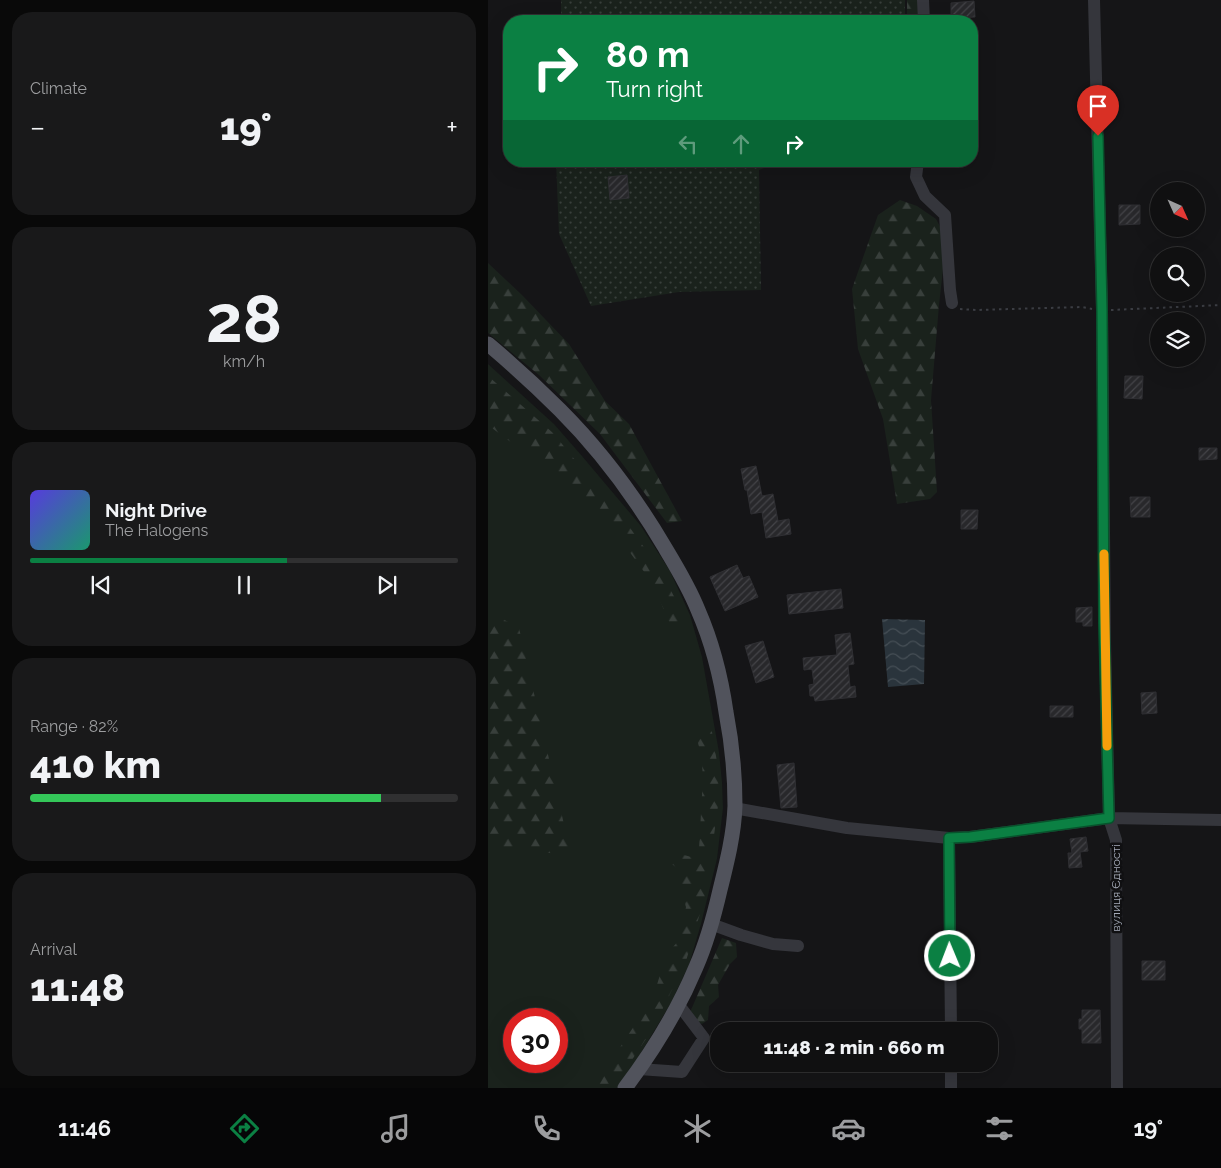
<!DOCTYPE html>
<html lang="en">
<head>
<meta charset="utf-8">
<style>
	:root { --surface:#101011; --page:#19191a; --text:#f1f3f6; --muted:#9c9d9f; --line:#303031; --accent:#0b8043 }
	body { margin:0; font-family:Raleway,sans-serif; background:var(--page); color:var(--text); height:100vh; display:flex; flex-direction:column; font-size:19px; white-space:nowrap }
	* { box-sizing:border-box; margin:0 }
	p { font-size:16px; color:var(--muted) }
	.icon { flex:none; width:28px; height:28px; fill:none; stroke:currentColor; stroke-width:2; stroke-linecap:round; stroke-linejoin:round }
	.map { position:relative; flex:1; overflow:hidden }
	.sheet { display:flex; flex-direction:column; gap:12px; padding:12px; background:#090909; width:488px }
	.sheet>* { flex:none }
	.banner { position:absolute; left:15px; top:15px; width:475px; height:152px; border-radius:20px; box-shadow:0 5px 20px #0002,0 0 0 1px var(--line); background:#0b8043; color:#fff; overflow:hidden }
	.needle { width:32px; rotate:135deg }
	.fabs { position:absolute; left:662px; top:182px; display:grid; gap:10px }
	.fabs a { display:grid; place-items:center; width:55px; height:55px; border-radius:50%; background:var(--surface); box-shadow:0 5px 20px #0002,0 0 0 1px var(--line); font-size:25px }
	.speed { position:absolute; left:15px; top:1008px; display:flex; gap:10px; font-size:25px; font-weight:700; text-align:center }
	.speed>* { display:grid; place-content:center; width:65px; height:65px; border-radius:50%; background:var(--surface); box-shadow:0 5px 20px #0002,0 0 0 1px var(--line); line-height:1 }
	.speed .limit { border:8px solid #d22; background:#fff; color:#111 }
	.pin { position:absolute; display:grid; place-items:center; width:42px; height:42px; color:#fff; margin:-51px -21px; border-radius:50% 50% 50% 0; rotate:-45deg; box-shadow:0 0 5px #0007 }
	.pin .icon { rotate:45deg }
	.me { position:absolute; width:55px; margin:-28px; rotate:359deg; stroke-linejoin:round; filter:drop-shadow(0 0 4px #0008) }
	.turn { display:flex; align-items:center; gap:18px; height:105px; padding:0 20px; font-size:22px }
	.turn .icon { width:65px; height:65px; stroke-width:2.5 }
	.turn b { display:block; font-size:35px; line-height:42px }
	.lanes { display:flex; align-items:center; height:48px; padding:0 20px; background:#0003; justify-content:center; gap:25px; direction:ltr }
	.lanes .off { opacity:.35 }
	.big { font-size:38px; font-weight:800; line-height:1.1 }
	.sheet .tile { flex:1; display:flex; flex-direction:column; justify-content:center; gap:8px; min-width:0; padding:0 18px; border-radius:20px; background:var(--page) }
	.sheet .dial { align-items:center; gap:0 }
	.dial b { font-size:65px; line-height:1 }
	.song { display:flex; align-items:center; gap:15px }
	.cover { width:60px; height:60px; border-radius:8px; background:linear-gradient(135deg,hsl(250 70% 55%),hsl(160 70% 35%)) }
	.played { height:5px; border-radius:2px; background:linear-gradient(90deg,var(--accent) 60%,var(--line) 60%) }
	.keys { display:flex; justify-content:space-around; direction:ltr }
	.heat { display:flex; justify-content:space-between; align-items:center; font-size:28px; direction:ltr }
	.charge { height:8px; border-radius:4px; background:linear-gradient(90deg,#34c759 82%,var(--line) 0) }
	.trip { position:absolute; left:222px; top:1022px; width:288px; height:50px; border-radius:20px; background:var(--surface); box-shadow:0 5px 20px #0002,0 0 0 1px var(--line); font-weight:800; line-height:50px; text-align:center }
	.menu { display:flex; height:80px; justify-content:space-around; align-items:center; background:#060607; color:var(--muted) }
	.menu .icon { width:35px; height:35px }
	.menu .current { color:var(--accent) }
	.menu b { font-size:22px; color:var(--text) }
	main { display:flex; flex:1; min-height:0 }
	.map>svg:first-child { display:block }
	.grass { fill:#1a221c; fill-rule:evenodd }
	.forest { fill:url(#forest-firs) }
	.garden { fill:url(#garden-dots) }
	.water { fill:url(#water-waves) }
	.building { fill:url(#building-hatch); stroke:#2f2f33 }
	.lines { fill:none; stroke-linecap:round; stroke-linejoin:round }
	.path { stroke:#3b3d43; stroke-width:2; stroke-dasharray:2.5 4; stroke-linecap:butt }
	.minor { stroke:#35363c; stroke-width:12 }
	.major { stroke:#51535c; stroke-width:15 }
	.route-casing { stroke:#07532c; stroke-width:12 }
	.route { stroke:#0b8043; stroke-width:9 }
	.slow { stroke:#f59e0b; stroke-width:9 }
	.labels { text-anchor:middle; stroke-width:5; stroke-linejoin:round; paint-order:stroke }
	.street-label { font-size:12px; fill:#a5abb8; stroke:#101012 }
</style>
</head>
<body>
<main>
<section class="sheet">
<div class="tile"><p>Climate</p>
<div class="heat"><a>−</a><b class="big">19°</b><a>+</a></div>
</div>
<div class="tile dial"><b>28</b><p>km/h</p></div>
<div class="tile">
<div class="song"><i class="cover"></i><div><b>Night Drive</b><p>The Halogens</p></div></div>
<div class="played"></div>
<div class="keys"><svg class="icon" aria-label="previous" viewBox="0 0 24 24"><path d="M18 5L8 12l10 7zM5 5v14"/></svg><svg class="icon" aria-label="pause" viewBox="0 0 24 24"><path d="M8 5v14M16 5v14"/></svg><svg class="icon" aria-label="next" viewBox="0 0 24 24"><path d="M6 5l10 7-10 7zM19 5v14"/></svg></div>
</div>
<div class="tile"><p>Range · 82%</p><b class="big">410 km</b><div class="charge"></div></div>
<div class="tile"><p>Arrival</p><b class="big">11:48</b></div>
</section>
<div class="map">
<svg width="734" height="1088" viewBox="0 0 734 1088">
	<defs>
		<pattern id="forest-firs" width="22" height="20" patternUnits="userSpaceOnUse" patternTransform="scale(1.25)"><rect width="22" height="20" fill="#1a221c"/><path d="M5 1l3.5 6h-7zM16 11l3.5 6h-7z" fill="#383f3b"/></pattern>
		<pattern id="garden-dots" width="8" height="8" patternUnits="userSpaceOnUse" patternTransform="scale(1.25)"><rect width="8" height="8" fill="#1a221c"/><path d="M2 2h.1M6 6h.1" fill="none" stroke="#383f3b" stroke-width="1.8" stroke-linecap="round"/></pattern>
		<pattern id="water-waves" width="16" height="10" patternUnits="userSpaceOnUse" patternTransform="scale(1.25)"><rect width="16" height="10" fill="#2a343c"/><path d="M0 5q4-4 8 0t8 0" fill="none" stroke="#464f56"/></pattern>
		<pattern id="building-hatch" width="6" height="6" patternUnits="userSpaceOnUse" patternTransform="scale(1.25)"><rect width="6" height="6" fill="#28282b"/><path d="M-1 1l2-2M0 6l6-6M5 7l2-2" fill="none" stroke="#444448"/></pattern>
	</defs>
	<rect width="100%" height="100%" fill="#151517"/>
	<path class="grass" d="M 0,364 L 66,424 L 94,456 L 153,526 L 182,571 L 202,615 L 214,657 L 231,752 L 234,782 L 235,808 L 229,859 L 213,924 L 201,965 L 183,1003 L 145,1066 L 129,1088 L 0,1088 ZM 26,1019 L 69,1019 L 69,1061 L 26,1061 Z"/>
	<path class="forest" d="M 419,0 L 431,0 L 432,21 L 419,21 Z
		M 412,200 L 429,206 L 448,219 L 456,234 L 456,260 L 451,305 L 443,400 L 449,492 L 442,499 L 409,504 L 395,419 L 370,349 L 364,289 L 390,215 Z
		M 0,263 L 34,295 L 81,344 L 117,401 L 141,424 L 194,521 L 179,523 L 112,434 L 51,375 L 0,333 Z
		M 0,376 L 65,433 L 137,521 L 171,568 L 190,604 L 196,628 L 184,629 L 165,584 L 122,525 L 56,467 L 0,425 Z
		M 0,611 L 31,628 L 83,855 L 0,847 Z
		M 215,723 L 224,732 L 230,768 L 231,799 L 224,850 L 211,849 L 215,777 L 213,753 L 205,727 Z
		M 180,853 C 197,855 210,857 226,866 L 198,961 L 166,1027 L 125,1088 L 105,1088 L 158,1008 L 168,988 L 178,955 L 192,939 L 198,907 L 192,888 L 190,869 L 179,860 Z
		M 234,938 L 248,943 L 249,957 L 242,964 L 230,985 L 231,997 L 221,1006 L 220,1020 L 214,1024 L 200,1017 Z"/>
	<path class="garden" d="M 73,0 L 417,0 L 417,21 L 73,21 Z
		M 68,161 L 294,161 L 271,170 L 273,290 L 191,292 L 103,306 L 71,234 Z"/>
	<path class="water" d="M 394,619 L 437,620 L 436,684 L 400,687 Z"/>
	<path class="building" d="M 486,1 L 487,17 L 463,18 L 463,3 Z
		M 139,175 L 141,198 L 122,200 L 120,177 Z
		M 631,205 L 652,205 L 652,224 L 631,225 Z
		M 637,376 L 655,376 L 654,399 L 636,398 Z
		M 711,448 L 729,448 L 729,459 L 711,460 Z
		M 268,466 L 274,496 L 285,494 L 290,521 L 301,519 L 303,534 L 278,538 L 274,512 L 263,514 L 259,490 L 257,490 L 253,469 Z
		M 642,497 L 662,497 L 662,517 L 643,517 Z
		M 473,510 L 490,510 L 489,529 L 473,529 Z
		M 249,565 L 255,578 L 261,576 L 270,597 L 237,611 L 222,577 Z
		M 353,589 L 355,608 L 301,614 L 299,595 Z
		M 604,607 L 604,626 L 595,626 L 595,622 L 588,622 L 588,608 Z
		M 362,633 L 366,664 L 360,665 L 362,687 L 367,686 L 368,697 L 327,701 L 326,696 L 322,696 L 321,685 L 326,684 L 324,669 L 316,670 L 315,658 L 349,655 L 347,635 Z
		M 275,641 L 286,677 L 268,683 L 257,646 Z
		M 668,692 L 669,713 L 654,714 L 653,693 Z
		M 562,706 L 585,706 L 585,717 L 562,717 Z
		M 306,763 L 309,807 L 293,808 L 289,765 Z
		M 598,837 L 600,851 L 592,852 L 594,867 L 581,868 L 580,853 L 584,853 L 582,839 Z
		M 654,961 L 677,961 L 677,980 L 654,980 Z
		M 594,1010 L 612,1010 L 613,1043 L 594,1043 L 594,1029 L 591,1029 L 591,1019 L 594,1019 Z"/>
	<g class="lines">
		<path class="path" d="M 472,309 L 488,310 L 594,307 L 604,309
			M 623,310 L 734,305"/>
		<path class="minor" d="M 435,0 L 436,21
			M 606,0 L 614,310 L 617,642 L 621,818 L 628,840 L 629,1088
			M 430,161 L 428,177 L 437,196 L 457,215 L 462,290 L 464,303
			M 246,808 L 359,828 L 461,838 L 482,837 L 621,818 L 734,820
			M 461,838 L 463,1031
			M 223,924 L 253,935 L 285,944 L 310,946
			M 463,1064 L 463,1088
			M 151,1069 L 194,1072 L 216,1038 L 191,1005"/>
		<path class="major" d="M 0,344 C 25,365 49,387 72,410 C 112,450 147,497 176,546 C 188,566 201,587 210,610 C 224,642 233,677 238,712 C 244,743 247,774 247,806 C 246,834 239,862 232,890 C 226,916 219,942 208,967 C 190,1010 165,1051 137,1088"/>
	</g>
	<g class="lines">
		<g class="route-casing">
			<path id="route" d="M 462,956 L 461,838 L 482,837 L 621,818 L 616,623 L 614,310 L 610,136"/>
		</g>
		<use href="#route" class="route"/>
		<path class="slow" d="M 616,554 L 619,746"/>
	</g>
	<g class="labels">
		<g class="street-label">
			<text transform="translate(628 888) rotate(-90)" y="4">вулиця Єдності</text>
		</g>
	</g>
</svg>
<div class="fabs">
<a><svg class="needle" viewBox="-14 -14 28 28"><path d="M0-13l5 13h-10z" fill="#e53935"/><path d="M0 13l5-13h-10z" fill="#9c9d9f"/></svg></a>
<a><svg class="icon" aria-label="search" viewBox="0 0 24 24"><circle cx="10" cy="10" r="6"/><path d="M15 15l6 6"/></svg></a>
<a><svg class="icon" aria-label="layers" viewBox="0 0 24 24"><path d="M12 4l9 5-9 5-9-5zM3 14l9 5 9-5"/></svg></a>
</div>
<div class="speed"><div class="limit">30</div></div>
<div class="pin" style="left:610px;top:136px;background:#d93025"><svg class="icon" aria-label="arrive" viewBox="0 0 24 24"><path d="M6 21V4h12l-3 4 3 4H6"/></svg></div>
<svg class="me" style="left:462px;top:956px" viewBox="-20 -20 40 40"><circle r="17" fill="#0b8043" stroke="#fff" stroke-width="3"/><path d="M0-11L8 9 0 5-8 9z" fill="#fff"/></svg>
<div class="trip">11:48 · 2 min · 660 m</div>
<div class="banner">
<div class="turn"><svg class="icon" aria-label="right" viewBox="0 0 24 24"><path d="M7 20v-9h11M14 6l5 5-5 5"/></svg><div><b>80 m</b>Turn right</div></div>
<div class="lanes"><svg class="icon off" aria-label="left" viewBox="0 0 24 24"><path d="M17 20v-9H6M10 6l-5 5 5 5"/></svg><svg class="icon off" aria-label="ahead" viewBox="0 0 24 24"><path d="M12 20V5M6 11l6-6 6 6"/></svg><svg class="icon" aria-label="right" viewBox="0 0 24 24"><path d="M7 20v-9h11M14 6l5 5-5 5"/></svg></div>
</div>
</div>
</main>
<nav class="menu">
<b>11:46</b>
<svg class="icon current" aria-label="directions" viewBox="0 0 24 24"><path d="M12 3l9 9-9 9-9-9zM9 14v-3h6M13 9l2 2-2 2"/></svg>
<svg class="icon" aria-label="music" viewBox="0 0 24 24"><path d="M9 18V5l10-2v13"/><circle cx="6" cy="18" r="3"/><circle cx="16" cy="16" r="3"/></svg>
<svg class="icon" aria-label="phone" viewBox="0 0 24 24"><path d="M5 4h4l2 5-3 2q2 4 5 5l2-3 5 2v4C11 20 4 13 5 4z"/></svg>
<svg class="icon" aria-label="climate" viewBox="0 0 24 24"><path d="M12 3v18M4 7l16 10M4 17L20 7"/></svg>
<svg class="icon" aria-label="car" viewBox="0 0 24 24"><path d="M5 17H2v-5l4-1 3-4h7l3 4 3 1v5h-3M9 17h6M6 11h13"/><circle cx="7" cy="17" r="2"/><circle cx="17" cy="17" r="2"/></svg>
<svg class="icon" aria-label="filters" viewBox="0 0 24 24"><path d="M4 7h16M4 17h16"/><circle cx="9" cy="7" r="2"/><circle cx="15" cy="17" r="2"/></svg>
<b>19°</b>
</nav>
</body>
</html>
